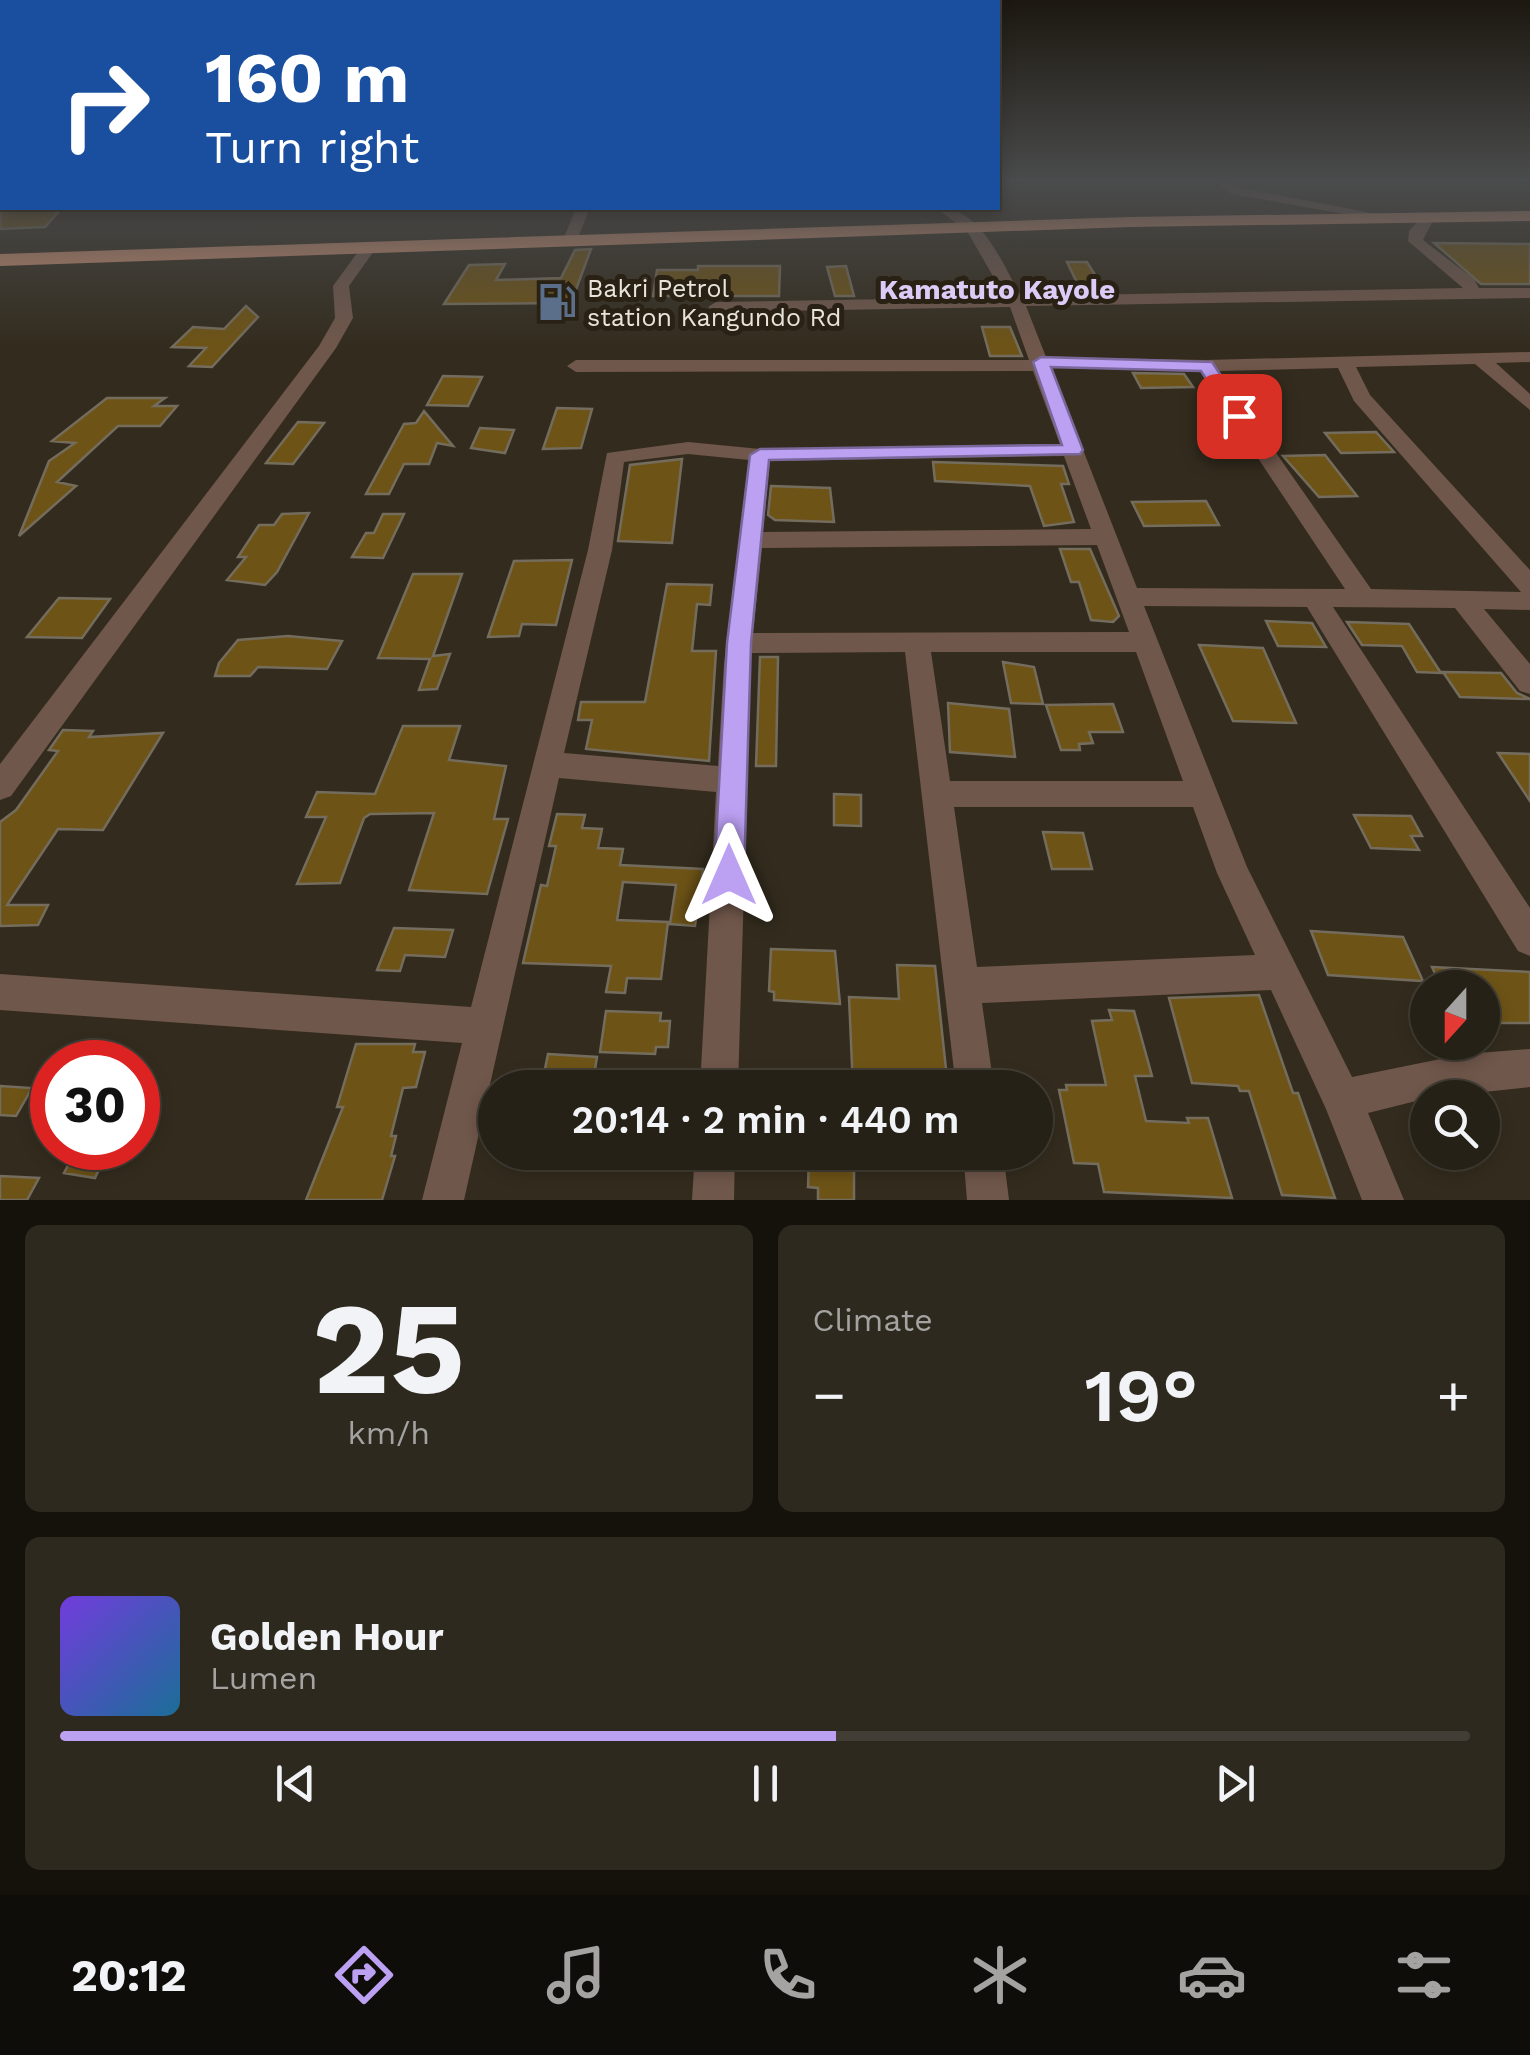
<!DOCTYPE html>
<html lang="en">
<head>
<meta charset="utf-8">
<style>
	:root { --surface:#262116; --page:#2e291f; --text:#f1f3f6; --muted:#a4a3a1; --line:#423e35; --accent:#bca0f2 }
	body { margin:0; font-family:"Work Sans",sans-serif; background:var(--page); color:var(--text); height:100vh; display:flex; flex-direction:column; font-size:38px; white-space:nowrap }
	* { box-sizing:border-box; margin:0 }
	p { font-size:32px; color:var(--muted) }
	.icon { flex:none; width:55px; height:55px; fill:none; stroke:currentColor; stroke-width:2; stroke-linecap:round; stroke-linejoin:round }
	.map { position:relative; height:1200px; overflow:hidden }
	.details { display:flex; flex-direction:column; gap:25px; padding:25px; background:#15120c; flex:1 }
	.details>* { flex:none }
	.hud { position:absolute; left:0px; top:0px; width:1000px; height:210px; box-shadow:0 5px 15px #0003,0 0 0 2px var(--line); background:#1a4fa0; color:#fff; overflow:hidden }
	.needle { width:65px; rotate:201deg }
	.controls { position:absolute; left:1410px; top:970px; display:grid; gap:20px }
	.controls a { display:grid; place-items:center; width:90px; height:90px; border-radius:50%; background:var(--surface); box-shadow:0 5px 15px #0003,0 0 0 2px var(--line); font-size:50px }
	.speed { position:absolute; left:30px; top:1040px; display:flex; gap:20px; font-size:50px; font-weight:700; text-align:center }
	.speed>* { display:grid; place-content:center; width:130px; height:130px; border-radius:50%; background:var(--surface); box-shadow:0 5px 15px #0003,0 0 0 2px var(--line); line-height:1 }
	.speed .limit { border:15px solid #d22; background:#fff; color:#111 }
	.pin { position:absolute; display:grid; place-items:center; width:85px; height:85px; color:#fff; margin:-42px; border-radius:20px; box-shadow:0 5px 15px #0006 }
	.me { position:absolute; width:110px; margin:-55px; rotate:0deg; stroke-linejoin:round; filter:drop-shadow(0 0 8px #0008) }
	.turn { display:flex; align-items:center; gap:35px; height:210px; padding:0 40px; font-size:45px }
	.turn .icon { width:130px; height:130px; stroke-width:2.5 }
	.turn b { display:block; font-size:70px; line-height:85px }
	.big { font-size:75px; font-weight:600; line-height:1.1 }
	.details .widget { flex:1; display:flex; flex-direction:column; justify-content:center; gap:15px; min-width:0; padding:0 35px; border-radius:15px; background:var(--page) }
	.details .dial { align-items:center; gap:0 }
	.dial b { font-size:130px; line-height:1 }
	.song { display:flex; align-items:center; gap:30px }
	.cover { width:120px; height:120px; border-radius:15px; background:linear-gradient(135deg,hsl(260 70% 55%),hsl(200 70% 35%)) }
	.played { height:10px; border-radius:5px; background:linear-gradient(90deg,var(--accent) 55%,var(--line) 55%) }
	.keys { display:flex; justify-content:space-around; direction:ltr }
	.heat { display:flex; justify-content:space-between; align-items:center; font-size:55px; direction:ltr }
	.details .tiles { flex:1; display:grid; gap:25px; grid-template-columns:1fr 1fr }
	.widget:last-child { grid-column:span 2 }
	.trip { position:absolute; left:478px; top:1070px; width:575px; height:100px; border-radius:50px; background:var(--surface); box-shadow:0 5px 15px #0003,0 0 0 2px var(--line); font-weight:600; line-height:100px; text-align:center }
	.tab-bar { display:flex; height:160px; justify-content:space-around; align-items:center; background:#0f0d09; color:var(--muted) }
	.tab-bar .icon { width:70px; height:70px }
	.tab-bar .selected { color:var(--accent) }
	.tab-bar b { font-size:45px; color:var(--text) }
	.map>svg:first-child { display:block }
	.building { fill:#6d5316; stroke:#746c5c; stroke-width:2.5 }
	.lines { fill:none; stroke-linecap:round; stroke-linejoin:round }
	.minor { fill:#70574b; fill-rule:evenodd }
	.highway { fill:#cb9072; fill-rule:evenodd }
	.route { fill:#bca0f2; stroke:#7a689d; stroke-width:2.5 }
	.labels { text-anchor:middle; stroke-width:10; stroke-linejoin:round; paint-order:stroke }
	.far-poi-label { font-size:25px; fill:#e8e4db; stroke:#292214; text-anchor:start }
	.far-neighbourhood-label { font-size:28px; font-weight:bold; fill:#dbcbf6; stroke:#292214 }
</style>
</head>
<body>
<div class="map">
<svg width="1530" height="1200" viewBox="0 0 1530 1200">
	<rect width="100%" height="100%" fill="#332c1e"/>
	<path class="building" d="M 0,208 L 62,208 L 45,227 L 0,229 Z
		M 1434,243 L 1530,244 L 1530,284 L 1481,284 Z
		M 591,249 L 571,303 L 444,304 L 469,265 L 505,264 L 496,280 L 561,278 L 575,250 Z
		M 1067,262 L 1087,262 L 1105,291 L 1081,291 Z
		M 698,266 L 780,266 L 779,296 L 653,296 L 657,270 L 698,270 Z
		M 846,266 L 854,296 L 835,296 L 827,267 Z
		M 246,306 L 258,317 L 212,367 L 189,366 L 206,348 L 172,347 L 193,327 L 224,329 Z
		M 982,327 L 1010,327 L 1022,356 L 990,356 Z
		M 1133,373 L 1184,374 L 1193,387 L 1141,388 Z
		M 443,376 L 482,377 L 468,406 L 427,405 Z
		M 107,398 L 165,398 L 154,406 L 177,406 L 160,426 L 118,426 L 57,482 L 76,486 L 19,536 L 49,461 L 75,443 L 52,441 Z
		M 557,408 L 592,409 L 581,448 L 543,449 Z
		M 424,411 L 453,446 L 437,443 L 429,464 L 404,464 L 389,494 L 366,494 L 404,424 L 416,423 Z
		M 298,422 L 324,423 L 293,464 L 266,463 Z
		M 480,428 L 514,430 L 505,453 L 471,448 Z
		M 1376,432 L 1394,452 L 1341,453 L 1325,433 Z
		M 1325,455 L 1357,496 L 1319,497 L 1283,456 Z
		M 682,459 L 672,543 L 618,541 L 630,465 Z
		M 933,462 L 1063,466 L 1069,484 L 1061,484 L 1074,522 L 1044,526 L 1030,486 L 935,481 Z
		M 771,486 L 830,488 L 834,522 L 775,520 L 768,515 Z
		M 1206,501 L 1219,525 L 1144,526 L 1132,502 Z
		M 309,513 L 277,572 L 265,585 L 227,580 L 246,557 L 238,557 L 259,525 L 274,525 L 282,514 Z
		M 383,514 L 404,514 L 383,558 L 352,557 L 366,533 L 374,533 Z
		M 1060,549 L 1090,549 L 1119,616 L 1113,622 L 1091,620 L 1079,582 L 1071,582 Z
		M 572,560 L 556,625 L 522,624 L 519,636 L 488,637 L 514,561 Z
		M 413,574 L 462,574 L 433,656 L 450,654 L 437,689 L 419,690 L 430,659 L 378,658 Z
		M 667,584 L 712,585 L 710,605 L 697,604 L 692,651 L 716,651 L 709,761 L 586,749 L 592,720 L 578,720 L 581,702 L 645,702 Z
		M 59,598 L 110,599 L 82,638 L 27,637 Z
		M 1266,621 L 1312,623 L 1326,647 L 1278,646 Z
		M 1347,622 L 1409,624 L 1441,673 L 1417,672 L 1402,646 L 1362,645 Z
		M 288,636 L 342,641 L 327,669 L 258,667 L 250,676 L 215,676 L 219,663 L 238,640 Z
		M 1199,645 L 1263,648 L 1296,723 L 1233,721 Z
		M 760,657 L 778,657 L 776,766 L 756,766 Z
		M 1003,662 L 1034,667 L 1043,704 L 1011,703 Z
		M 1443,672 L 1501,673 L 1517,693 L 1530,699 L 1460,697 Z
		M 948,703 L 1009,709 L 1015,757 L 950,752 Z
		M 1113,704 L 1123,732 L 1089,732 L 1093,743 L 1079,744 L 1080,750 L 1061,750 L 1046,705 Z
		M 403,726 L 460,726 L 449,760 L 506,766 L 494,819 L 508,819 L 487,894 L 409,890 L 434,813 L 370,814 L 364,818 L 340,883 L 297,884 L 326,817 L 306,817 L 317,792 L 375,794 Z
		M 63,730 L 93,731 L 89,737 L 163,733 L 103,830 L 58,829 L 7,905 L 48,905 L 38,925 L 0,926 L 0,822 L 16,810 L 58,751 L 49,750 Z
		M 1498,753 L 1530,754 L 1530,801 Z
		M 834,794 L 861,795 L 861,826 L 834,825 Z
		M 557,814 L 585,815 L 582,828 L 602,829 L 598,848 L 623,849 L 620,865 L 703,869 L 695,926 L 670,924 L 676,885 L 623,882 L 617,920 L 668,922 L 661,979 L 627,978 L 625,993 L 606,992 L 611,966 L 523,963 L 541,885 L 547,886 L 556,846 L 549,846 Z
		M 1354,815 L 1411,816 L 1422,836 L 1411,836 L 1419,850 L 1371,848 Z
		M 1043,832 L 1083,833 L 1092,869 L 1052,869 Z
		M 394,928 L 453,930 L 445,957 L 405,955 L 400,971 L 377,970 Z
		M 1311,931 L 1403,937 L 1423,981 L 1328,975 Z
		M 771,949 L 835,951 L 840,1004 L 774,1000 L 774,992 L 769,991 Z
		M 897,965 L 935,966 L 948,1088 L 853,1088 L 849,997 L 899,999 Z
		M 1432,967 L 1530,972 L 1530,1023 L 1482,1023 L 1482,988 L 1442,988 Z
		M 1259,995 L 1293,1093 L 1298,1093 L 1335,1198 L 1282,1195 L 1249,1091 L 1240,1091 L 1238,1086 L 1192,1083 L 1169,998 Z
		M 1109,1010 L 1134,1011 L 1152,1076 L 1135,1076 L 1146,1121 L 1189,1123 L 1187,1118 L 1208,1118 L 1232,1198 L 1104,1192 L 1098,1164 L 1074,1163 L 1059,1090 L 1067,1090 L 1066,1085 L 1106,1085 L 1092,1021 L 1112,1020 Z
		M 606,1011 L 661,1013 L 660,1021 L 670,1021 L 668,1047 L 656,1047 L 655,1054 L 600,1052 Z
		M 356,1044 L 415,1044 L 413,1052 L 425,1052 L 416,1087 L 403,1088 L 391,1136 L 396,1136 L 391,1156 L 395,1156 L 382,1200 L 306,1200 L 343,1107 L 337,1107 Z
		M 548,1054 L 597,1057 L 592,1088 L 551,1088 L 552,1080 L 543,1079 Z
		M 0,1086 L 32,1088 L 16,1116 L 0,1115 Z
		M 77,1148 L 109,1148 L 95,1178 L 64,1173 Z
		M 809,1155 L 854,1159 L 854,1200 L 818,1200 L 818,1188 L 808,1187 Z
		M 0,1176 L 39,1178 L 27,1200 L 0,1200 Z"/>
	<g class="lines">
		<path class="minor" d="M 1211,179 L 1226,179 L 1236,187 L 1392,217 L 1385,221 L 1232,194 Z
			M 0,184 L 2,184 L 2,192 L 0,192 Z
			M 576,208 L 590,208 L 577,240 L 570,244 L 563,240 Z
			M 936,208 C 981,205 1002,264 1021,296 L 1463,288 L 1408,241 L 1409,231 L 1418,221 L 1416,216 L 1423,212 L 1432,222 L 1423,240 L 1474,279 L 1479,288 L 1530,288 L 1530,298 L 1026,306 L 1046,357 L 1206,360 L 1530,352 L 1530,362 L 1496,363 L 1530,394 L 1530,410 L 1475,364 L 1356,367 L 1370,395 L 1530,570 L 1530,610 L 1484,609 L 1530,664 L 1530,694 L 1520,691 L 1455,608 L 1333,607 L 1530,908 L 1530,956 L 1518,951 L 1307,607 L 1144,606 L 1247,867 L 1352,1077 L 1465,1054 L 1530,1049 L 1530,1087 L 1428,1098 L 1368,1113 L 1404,1200 L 1362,1200 L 1326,1109 L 1271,990 L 982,1003 L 994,1088 L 956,1088 L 905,652 L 751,653 L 738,1088 L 700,1088 L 716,792 L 559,778 L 464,1200 L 422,1200 L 462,1043 L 0,1010 L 0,974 L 471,1007 L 588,550 L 607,453 L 688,442 L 760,449 L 1060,444 L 1033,371 L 576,372 L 567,366 L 576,360 L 1029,360 L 1010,307 L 716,312 L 708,307 L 716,302 L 1005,297 L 967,231 ZM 1051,368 L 1200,371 L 1345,589 L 1137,588 ZM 1338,368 L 1354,401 L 1521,592 L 1371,589 L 1219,371 ZM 688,454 L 749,460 L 724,664 L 718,766 L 564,753 L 612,550 L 624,462 ZM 1064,456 L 1091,529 L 763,532 L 770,461 ZM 1097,545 L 1129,632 L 753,633 L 762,548 ZM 931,652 L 1136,652 L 1183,781 L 950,781 ZM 954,807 L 1193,807 L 1217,873 L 1255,955 L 977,967 Z
			M 363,245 L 376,248 L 349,286 L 353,318 L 336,348 L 11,796 L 0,800 L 0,764 L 319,346 L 335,318 L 333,286 Z
			M 695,1152 L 735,1152 L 734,1200 L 692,1200 Z
			M 963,1152 L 1003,1152 L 1009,1200 L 967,1200 Z"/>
		<path class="highway" d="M 1530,211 L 1530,221 L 1130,227 L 0,266 L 0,254 L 1130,217 Z"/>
	</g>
	<linearGradient id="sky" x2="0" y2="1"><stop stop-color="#1c1810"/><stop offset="0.52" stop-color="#4a4b4c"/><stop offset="1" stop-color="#4a4b4c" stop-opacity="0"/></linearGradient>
	<rect width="1530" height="347" fill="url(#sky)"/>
	<path class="route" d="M 1041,357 L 1212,362 L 1248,416 L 1233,420 L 1201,371 L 1051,367 L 1083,450 L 1080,454 L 769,460 L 751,643 L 744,875 L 740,885 L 729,889 L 719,885 L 714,875 L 727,643 L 750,455 L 760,449 L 1062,445 L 1033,362 Z"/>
	<defs>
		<g id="fuel-bare" transform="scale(3)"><path d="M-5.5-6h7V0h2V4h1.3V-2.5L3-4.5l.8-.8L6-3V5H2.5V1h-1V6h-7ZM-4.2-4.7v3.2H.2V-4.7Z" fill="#5c6f8a" stroke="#292214" stroke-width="2.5" paint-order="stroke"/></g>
	</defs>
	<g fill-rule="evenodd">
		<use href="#fuel-bare" x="557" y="302"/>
	</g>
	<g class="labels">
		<g class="far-poi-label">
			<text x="587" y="297">Bakri Petrol<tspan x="587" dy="29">station Kangundo Rd</tspan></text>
		</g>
		<g class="far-neighbourhood-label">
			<text x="997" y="299">Kamatuto Kayole</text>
		</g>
	</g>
</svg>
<div class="controls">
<a><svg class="needle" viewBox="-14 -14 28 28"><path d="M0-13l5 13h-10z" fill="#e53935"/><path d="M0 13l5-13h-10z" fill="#a4a3a1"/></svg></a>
<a><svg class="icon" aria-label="search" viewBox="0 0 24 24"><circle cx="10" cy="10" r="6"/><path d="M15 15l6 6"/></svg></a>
</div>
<div class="speed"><div class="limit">30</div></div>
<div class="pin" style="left:1239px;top:416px;background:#d93025"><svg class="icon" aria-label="arrive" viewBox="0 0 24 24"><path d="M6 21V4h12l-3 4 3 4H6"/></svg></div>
<svg class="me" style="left:729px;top:875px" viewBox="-20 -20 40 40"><path d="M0-17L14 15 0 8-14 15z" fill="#bca0f2" stroke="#fff" stroke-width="4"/></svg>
<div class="trip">20:14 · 2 min · 440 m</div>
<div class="hud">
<div class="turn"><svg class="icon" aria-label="right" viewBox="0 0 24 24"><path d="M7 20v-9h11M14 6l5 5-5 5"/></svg><div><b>160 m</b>Turn right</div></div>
</div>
</div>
<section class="details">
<div class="tiles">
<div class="widget dial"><b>25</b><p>km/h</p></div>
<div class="widget"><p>Climate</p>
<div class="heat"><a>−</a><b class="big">19°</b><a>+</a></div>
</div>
<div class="widget">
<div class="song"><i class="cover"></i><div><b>Golden Hour</b><p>Lumen</p></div></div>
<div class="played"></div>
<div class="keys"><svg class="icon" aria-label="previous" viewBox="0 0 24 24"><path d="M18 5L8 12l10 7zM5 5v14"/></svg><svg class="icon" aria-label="pause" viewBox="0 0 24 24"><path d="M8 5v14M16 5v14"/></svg><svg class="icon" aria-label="next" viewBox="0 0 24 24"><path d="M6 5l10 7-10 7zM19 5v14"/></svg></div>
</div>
</div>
</section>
<nav class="tab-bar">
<b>20:12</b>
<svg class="icon selected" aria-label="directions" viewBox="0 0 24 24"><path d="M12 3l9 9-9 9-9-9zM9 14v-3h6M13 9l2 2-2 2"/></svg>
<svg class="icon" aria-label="music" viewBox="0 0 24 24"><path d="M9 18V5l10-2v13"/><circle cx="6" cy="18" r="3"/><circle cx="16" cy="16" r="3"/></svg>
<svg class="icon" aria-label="phone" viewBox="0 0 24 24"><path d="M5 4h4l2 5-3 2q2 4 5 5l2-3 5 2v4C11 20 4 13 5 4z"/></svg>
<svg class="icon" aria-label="climate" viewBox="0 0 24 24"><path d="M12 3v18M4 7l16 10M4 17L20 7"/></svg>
<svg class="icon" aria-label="car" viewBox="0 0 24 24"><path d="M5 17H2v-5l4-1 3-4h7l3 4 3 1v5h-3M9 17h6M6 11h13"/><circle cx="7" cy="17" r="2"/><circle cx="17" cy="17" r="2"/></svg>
<svg class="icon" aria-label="filters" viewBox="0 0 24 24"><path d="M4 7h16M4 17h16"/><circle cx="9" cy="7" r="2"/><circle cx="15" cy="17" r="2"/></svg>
</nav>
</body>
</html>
